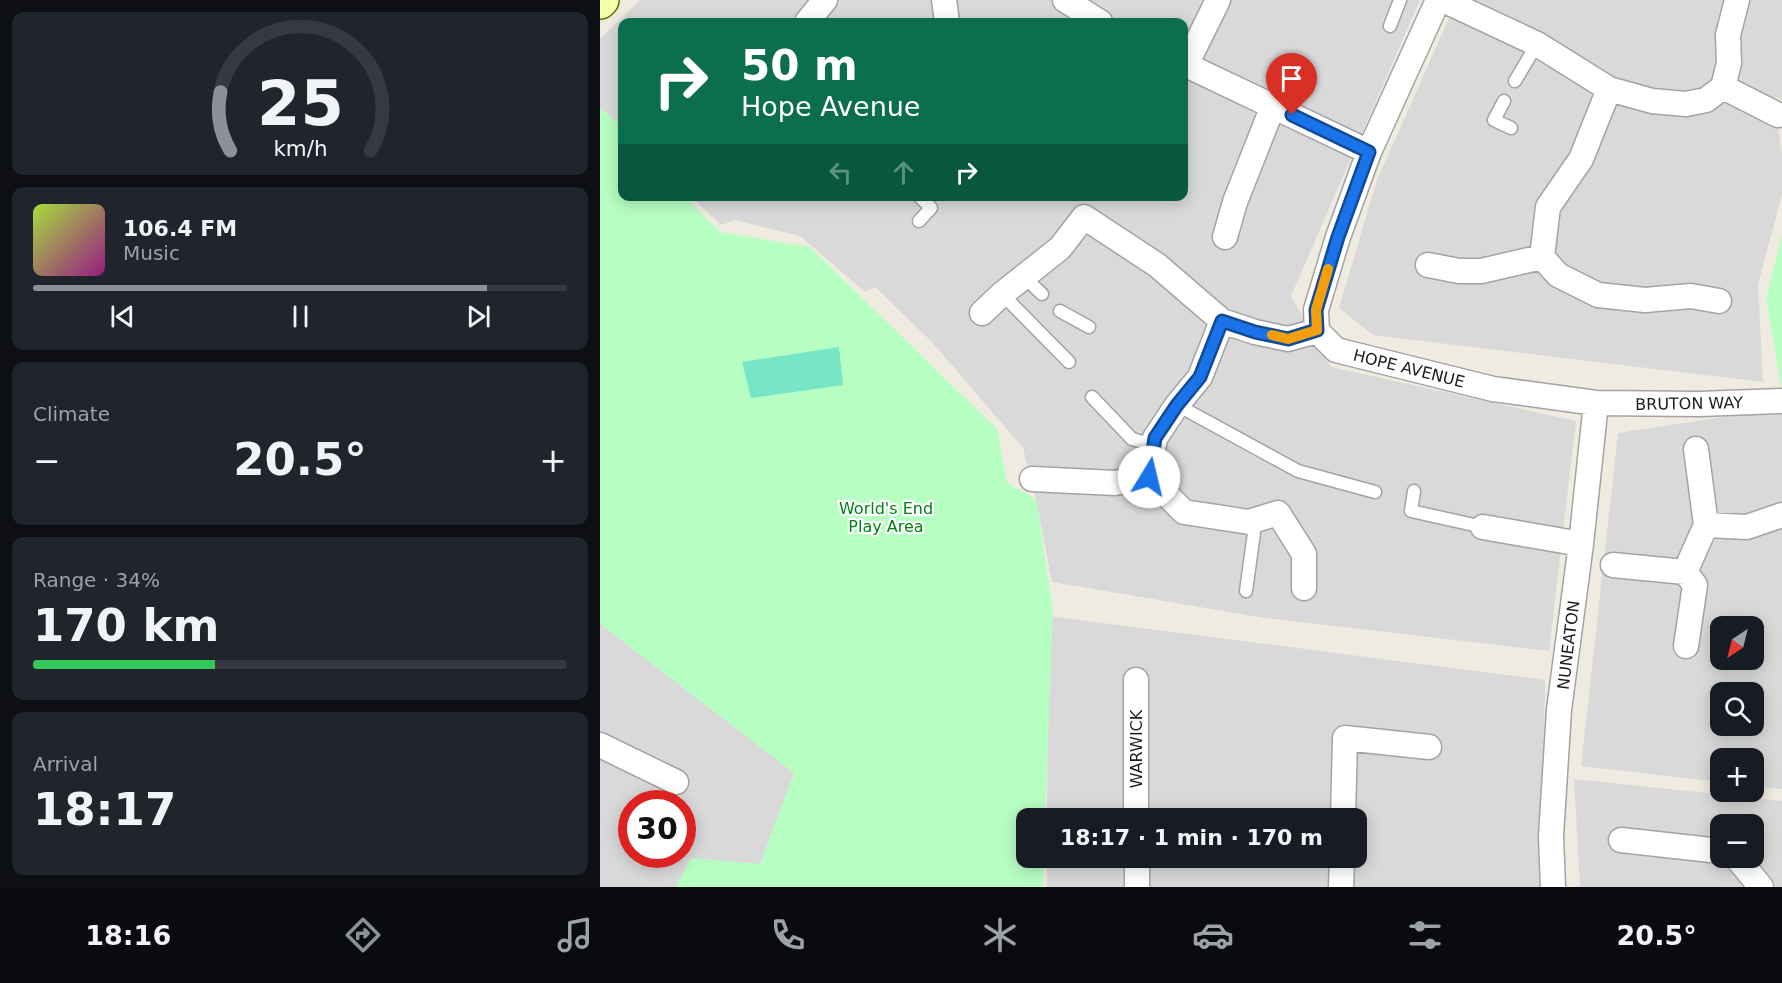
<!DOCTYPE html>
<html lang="en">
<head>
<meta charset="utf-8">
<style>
	:root { --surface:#171b24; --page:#20242c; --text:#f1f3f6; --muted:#9ea1a6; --line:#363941; --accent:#8c9099 }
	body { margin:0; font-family:"DejaVu Sans",sans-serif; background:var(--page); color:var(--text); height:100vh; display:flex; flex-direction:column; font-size:22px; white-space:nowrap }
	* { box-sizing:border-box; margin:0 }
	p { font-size:20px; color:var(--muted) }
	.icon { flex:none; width:33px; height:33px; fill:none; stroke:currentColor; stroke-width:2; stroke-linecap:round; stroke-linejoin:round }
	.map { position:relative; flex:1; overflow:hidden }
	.sheet { display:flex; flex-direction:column; gap:12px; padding:12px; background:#0d0f14; width:600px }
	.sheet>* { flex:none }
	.guide { position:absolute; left:18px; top:18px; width:570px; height:183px; border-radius:12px; box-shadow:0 3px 15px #0003; background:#0b6e4f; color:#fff; overflow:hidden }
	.needle { width:39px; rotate:215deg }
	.tools { position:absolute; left:1110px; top:616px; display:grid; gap:12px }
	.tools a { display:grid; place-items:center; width:54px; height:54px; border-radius:12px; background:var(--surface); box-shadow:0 3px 15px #0003; font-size:30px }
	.speed { position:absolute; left:18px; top:790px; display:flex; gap:12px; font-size:30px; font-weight:700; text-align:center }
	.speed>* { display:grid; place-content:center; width:78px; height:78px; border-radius:50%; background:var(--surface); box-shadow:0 3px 15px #0003; line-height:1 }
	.speed .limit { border:9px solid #d22; background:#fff; color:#111 }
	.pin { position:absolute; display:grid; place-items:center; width:51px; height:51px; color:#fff; margin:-62px -26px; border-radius:50% 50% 50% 0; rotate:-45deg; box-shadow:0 0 6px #0007 }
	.pin .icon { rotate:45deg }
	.me { position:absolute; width:66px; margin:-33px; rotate:9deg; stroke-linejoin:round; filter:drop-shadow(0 0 4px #0008) }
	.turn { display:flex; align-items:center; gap:21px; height:126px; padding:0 24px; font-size:27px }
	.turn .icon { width:78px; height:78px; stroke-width:2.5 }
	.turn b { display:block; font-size:42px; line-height:51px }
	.lanes { display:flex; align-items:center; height:57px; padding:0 24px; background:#0003; justify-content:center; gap:30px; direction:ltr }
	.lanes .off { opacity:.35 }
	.big { font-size:45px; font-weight:700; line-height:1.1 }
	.sheet .card { flex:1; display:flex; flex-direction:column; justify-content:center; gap:9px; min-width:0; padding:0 21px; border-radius:12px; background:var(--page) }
	.sheet .dial { align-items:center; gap:0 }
	.dial svg { height:156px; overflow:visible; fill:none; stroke:var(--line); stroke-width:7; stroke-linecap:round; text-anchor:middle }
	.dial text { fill:var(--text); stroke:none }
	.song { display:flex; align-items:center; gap:18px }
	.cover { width:72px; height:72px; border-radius:9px; background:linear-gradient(135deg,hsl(80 70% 55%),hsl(310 70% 35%)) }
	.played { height:6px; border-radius:3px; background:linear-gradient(90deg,var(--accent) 85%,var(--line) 85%) }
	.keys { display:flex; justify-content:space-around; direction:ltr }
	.heat { display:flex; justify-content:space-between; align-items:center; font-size:33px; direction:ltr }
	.charge { height:9px; border-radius:4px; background:linear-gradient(90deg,#34c759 34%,var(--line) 0) }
	.trip { position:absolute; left:416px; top:808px; width:351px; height:60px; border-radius:12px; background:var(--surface); box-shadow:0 3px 15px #0003; font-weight:700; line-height:60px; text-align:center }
	.dock { display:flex; height:96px; justify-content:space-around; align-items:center; background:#090b0e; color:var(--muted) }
	.dock .icon { width:42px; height:42px }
	.dock .active { color:var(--accent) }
	.dock b { font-size:27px; color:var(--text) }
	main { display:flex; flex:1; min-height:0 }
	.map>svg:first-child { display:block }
	.residential { fill:#dad9d9; fill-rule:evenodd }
	.park { fill:#b7fec3 }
	.pitch { fill:#76e6c4 }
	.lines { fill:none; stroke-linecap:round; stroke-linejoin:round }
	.service-casing { stroke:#a3a3a3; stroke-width:15 }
	.minor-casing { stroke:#a3a3a3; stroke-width:27 }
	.secondary-casing { stroke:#5f7600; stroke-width:36 }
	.service { stroke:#fff; stroke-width:12 }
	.minor { stroke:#fff; stroke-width:24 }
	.secondary { stroke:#f4ffae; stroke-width:33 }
	.route-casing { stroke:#114b97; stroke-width:15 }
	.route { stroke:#1a73e8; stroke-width:10 }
	.slow { stroke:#f59e0b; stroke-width:10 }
	.labels { text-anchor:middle; stroke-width:4.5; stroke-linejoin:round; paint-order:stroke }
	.street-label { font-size:16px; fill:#1c1c1c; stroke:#fff }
	.park-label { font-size:16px; fill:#018217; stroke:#fff }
</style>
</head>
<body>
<main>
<section class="sheet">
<div class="card dial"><svg viewBox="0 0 100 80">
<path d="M14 69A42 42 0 1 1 86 69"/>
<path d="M14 69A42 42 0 0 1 9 39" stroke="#8c9099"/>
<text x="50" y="56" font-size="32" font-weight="700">25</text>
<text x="50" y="72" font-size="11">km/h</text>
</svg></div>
<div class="card">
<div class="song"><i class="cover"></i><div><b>106.4 FM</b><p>Music</p></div></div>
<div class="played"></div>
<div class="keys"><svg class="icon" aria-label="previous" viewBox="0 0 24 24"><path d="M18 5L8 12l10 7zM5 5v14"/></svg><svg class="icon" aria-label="pause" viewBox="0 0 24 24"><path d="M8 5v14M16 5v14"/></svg><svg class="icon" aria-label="next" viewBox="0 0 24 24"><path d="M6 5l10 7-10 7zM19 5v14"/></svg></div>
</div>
<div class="card"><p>Climate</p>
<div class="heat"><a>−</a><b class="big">20.5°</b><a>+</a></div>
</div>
<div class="card"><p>Range · 34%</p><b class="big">170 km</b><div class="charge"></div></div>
<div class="card"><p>Arrival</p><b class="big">18:17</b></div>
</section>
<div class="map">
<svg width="1182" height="887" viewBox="0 0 1182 887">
	<rect width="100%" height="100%" fill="#efebe0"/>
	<path class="residential" d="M 40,0 L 820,0 L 691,296 L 731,367 L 976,421 L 949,651 L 665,618 L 452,582 L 436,499 L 423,448 L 332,342 L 275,287 L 265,292 L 200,236 L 134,220 L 121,225 L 92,197 L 584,196 L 584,22 L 22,22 L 22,141 L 0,118 L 0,39 Z
		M 857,0 L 1182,0 L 1182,100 L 1174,96 L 1182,155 L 1182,194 L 1158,285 L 1163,382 L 773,335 L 739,308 L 777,180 Z
		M 1182,408 L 1182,789 L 1154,786 L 1154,759 L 1120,759 L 1120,782 L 981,766 L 1018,433 ZM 1120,627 L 1154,627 L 1154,660 L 1120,660 ZM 1120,693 L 1154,693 L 1154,726 L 1120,726 Z
		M 448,616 L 945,680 L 942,887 L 447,887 L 447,858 L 756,858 L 756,819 L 447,819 Z
		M 0,622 L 3,626 L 195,773 L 160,865 L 91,858 L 76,887 L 0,887 ZM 32,804 L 82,804 L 82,855 L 32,855 Z
		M 974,779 L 1182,801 L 1182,887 L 980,887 ZM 1120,825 L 1154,825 L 1154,858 L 1120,858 Z"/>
	<path class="park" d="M 0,108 L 22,126 L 22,196 L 85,197 L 120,232 L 210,247 L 397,429 L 407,483 L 436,499 L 453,610 L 445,819 L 426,819 L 426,858 L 444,858 L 443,887 L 76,887 L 91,858 L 160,864 L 194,773 L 3,626 L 0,622 Z
		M 1182,235 L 1182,391 L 1166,299 Z"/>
	<path class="pitch" d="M 239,347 L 243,385 L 151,398 L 142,362 Z"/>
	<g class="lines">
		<g class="service-casing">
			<path id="service" d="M 790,26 L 800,0
				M 915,81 L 937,44
				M 904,101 L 894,120 L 911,128
				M 319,221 L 331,208 L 319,196
				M 424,277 L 442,294
				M 402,294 L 469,362
				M 460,311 L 489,327
				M 492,397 L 532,439 L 554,445
				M 577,405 L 698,471 L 775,492
				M 814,491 L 811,511 L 883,527
				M 646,591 L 654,533 L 649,522"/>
		</g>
		<g class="minor-casing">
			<path id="minor" d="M 344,0 L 347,22
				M 465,0 L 500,22
				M 843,0 L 937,44 L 1009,89 L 1052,101 L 1086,104 L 1106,100 L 1123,87
				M 207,22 L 225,0
				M 584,64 L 769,152
				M 586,65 L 618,0
				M 1123,87 L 1129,63 L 1128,35 L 1137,0
				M 1123,87 L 1178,115
				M 1009,89 L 981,159 L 948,207 L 942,257 L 958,275 L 998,295 L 1045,300 L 1091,296 L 1119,301
				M 625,237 L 635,202 L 673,106
				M 828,265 L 859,271 L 881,271 L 942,257
				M 382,313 L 402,294 L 460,248 L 484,217 L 557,265 L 622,321 L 655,332 L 688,339 L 717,331
				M 622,321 L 600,377 L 577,405 L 555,438 L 549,477 L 584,512 L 649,522 L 678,513 L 704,554 L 704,588
				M 717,331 L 736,350 L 893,389 L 996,403 L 1099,404 L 1182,401
				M 717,331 L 716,310 L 738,237 L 769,152 L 838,0
				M 1096,449 L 1106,525
				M 432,479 L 515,483 L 549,477
				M 883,527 L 981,544
				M 1013,565 L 1085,572
				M 1086,646 L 1095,585 L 1085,572 L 1106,525 L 1147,527 L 1182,515
				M 536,680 L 536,819
				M 0,745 L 76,782
				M 743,819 L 745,738 L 829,747
				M 1021,840 L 1120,851
				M 537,858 L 537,887
				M 1137,858 L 1161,887
				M 741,887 L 742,858
				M 953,887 L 951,836 L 959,710 L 981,544 L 996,403"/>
		</g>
		<g class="secondary-casing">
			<path id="secondary" d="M 0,2 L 2,0"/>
		</g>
		<use href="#service" class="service"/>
		<use href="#minor" class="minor"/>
		<use href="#secondary" class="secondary"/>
	</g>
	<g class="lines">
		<g class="route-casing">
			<path id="route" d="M 549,477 L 555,438 L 577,405 L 600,377 L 622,321 L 655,332 L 688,339 L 717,330 L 716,310 L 738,237 L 769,152 L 692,115"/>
		</g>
		<use href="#route" class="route"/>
		<path class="slow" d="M 672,335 L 688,339 L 717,330 L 716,310 L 728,269"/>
	</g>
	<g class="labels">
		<g class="street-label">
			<text transform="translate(809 368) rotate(14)" y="6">HOPE AVENUE</text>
			<text transform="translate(1089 403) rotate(-1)" y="6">BRUTON WAY</text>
			<text transform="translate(968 645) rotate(-83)" y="6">NUNEATON</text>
			<text transform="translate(536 749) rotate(-90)" y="6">WARWICK</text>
		</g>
		<g class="park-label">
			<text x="286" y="514">World's End<tspan x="286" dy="18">Play Area</tspan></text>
		</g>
	</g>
</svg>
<div class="tools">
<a><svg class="needle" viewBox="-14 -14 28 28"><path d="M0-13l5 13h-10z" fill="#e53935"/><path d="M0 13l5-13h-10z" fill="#9ea1a6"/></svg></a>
<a><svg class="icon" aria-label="search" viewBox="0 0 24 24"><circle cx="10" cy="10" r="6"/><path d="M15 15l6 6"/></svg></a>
<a>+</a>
<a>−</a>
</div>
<div class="speed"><div class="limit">30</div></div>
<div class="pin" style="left:692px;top:115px;background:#d93025"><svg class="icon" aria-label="arrive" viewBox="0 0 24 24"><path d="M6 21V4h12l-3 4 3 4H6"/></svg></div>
<svg class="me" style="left:549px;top:477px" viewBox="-20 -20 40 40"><circle r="19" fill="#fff"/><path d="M0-13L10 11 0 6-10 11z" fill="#1a73e8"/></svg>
<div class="trip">18:17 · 1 min · 170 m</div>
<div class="guide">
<div class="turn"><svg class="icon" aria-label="right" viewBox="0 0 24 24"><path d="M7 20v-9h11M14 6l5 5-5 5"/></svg><div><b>50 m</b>Hope Avenue</div></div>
<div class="lanes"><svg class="icon off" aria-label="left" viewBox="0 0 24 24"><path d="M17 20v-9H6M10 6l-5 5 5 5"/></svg><svg class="icon off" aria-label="ahead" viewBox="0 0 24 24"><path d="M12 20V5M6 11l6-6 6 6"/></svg><svg class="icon" aria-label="right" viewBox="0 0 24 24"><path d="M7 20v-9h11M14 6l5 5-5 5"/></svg></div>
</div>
</div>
</main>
<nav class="dock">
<b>18:16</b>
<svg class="icon active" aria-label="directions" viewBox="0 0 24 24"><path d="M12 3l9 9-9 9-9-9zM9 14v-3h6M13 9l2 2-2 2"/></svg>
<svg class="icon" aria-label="music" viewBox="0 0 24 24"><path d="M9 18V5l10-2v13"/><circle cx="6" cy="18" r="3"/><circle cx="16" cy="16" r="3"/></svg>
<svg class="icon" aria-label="phone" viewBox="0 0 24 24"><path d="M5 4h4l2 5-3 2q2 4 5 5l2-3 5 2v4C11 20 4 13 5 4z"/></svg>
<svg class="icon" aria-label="climate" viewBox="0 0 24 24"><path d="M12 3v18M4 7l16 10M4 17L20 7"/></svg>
<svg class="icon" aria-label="car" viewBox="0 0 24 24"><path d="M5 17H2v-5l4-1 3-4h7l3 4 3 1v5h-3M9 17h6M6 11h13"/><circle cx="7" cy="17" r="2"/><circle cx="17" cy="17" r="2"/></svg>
<svg class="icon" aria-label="filters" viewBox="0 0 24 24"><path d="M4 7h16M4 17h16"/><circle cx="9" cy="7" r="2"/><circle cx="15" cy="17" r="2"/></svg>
<b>20.5°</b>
</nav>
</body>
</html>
